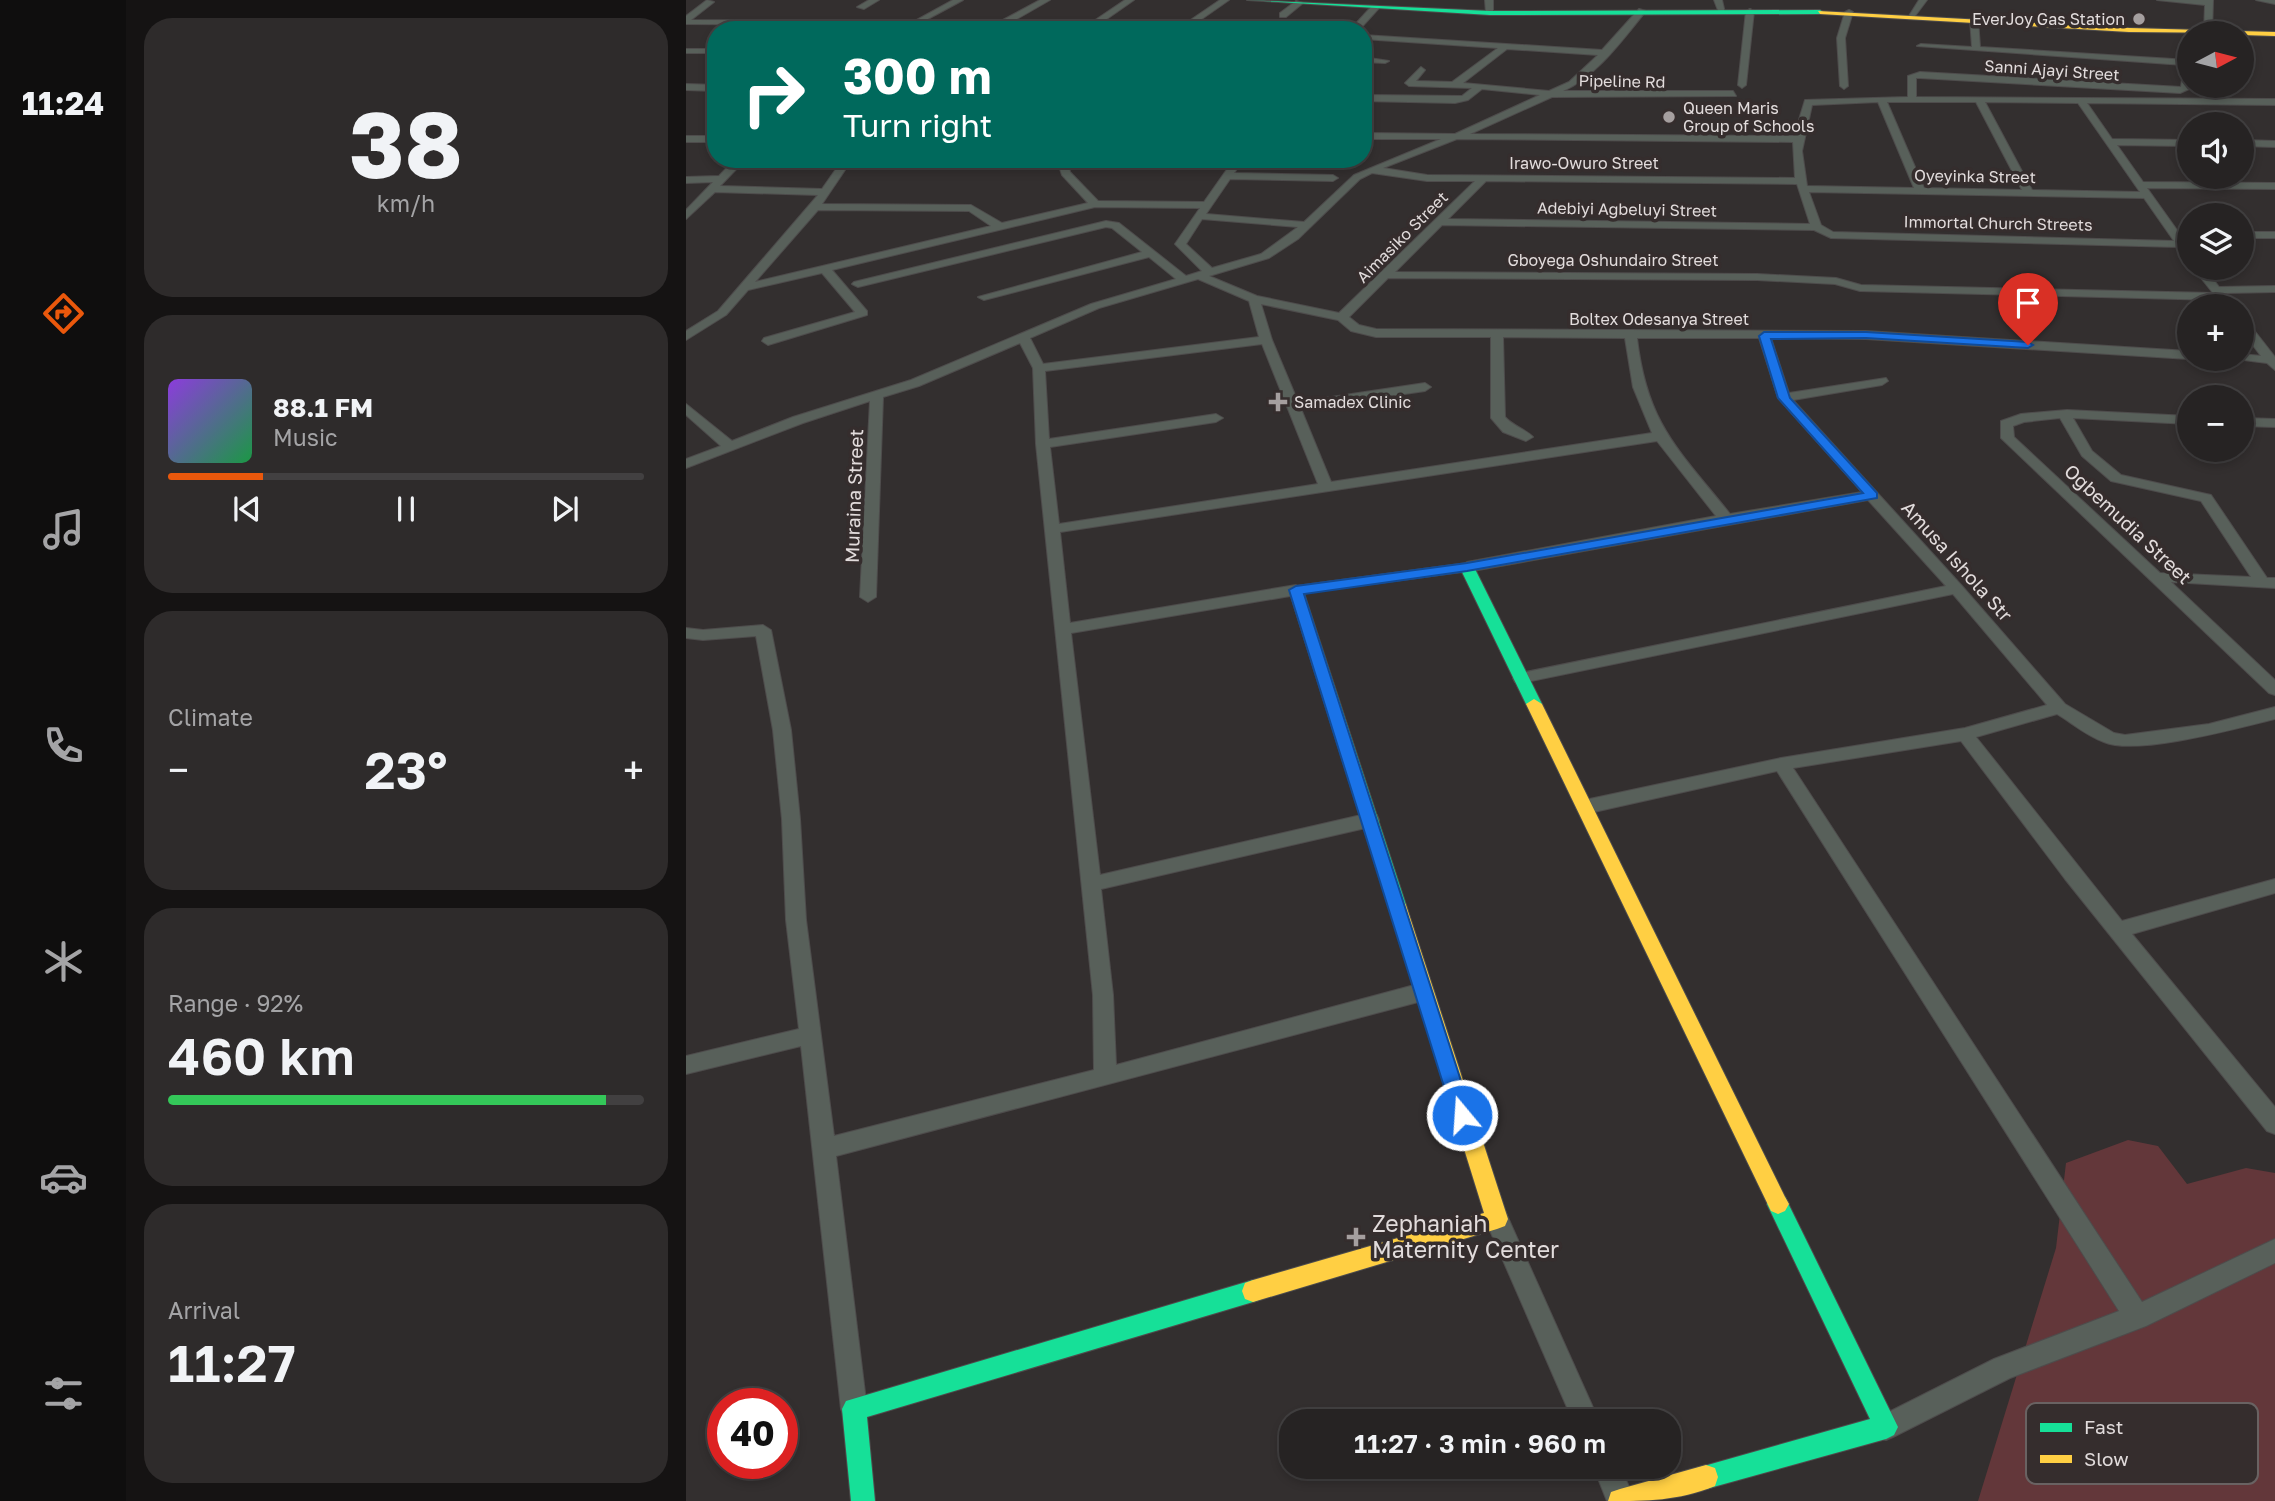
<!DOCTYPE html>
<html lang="en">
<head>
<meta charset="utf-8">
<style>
	:root { --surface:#262323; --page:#2e2b2b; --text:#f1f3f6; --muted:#a4a4a6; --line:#424041; --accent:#ea580c }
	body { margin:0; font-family:"Golos Text",sans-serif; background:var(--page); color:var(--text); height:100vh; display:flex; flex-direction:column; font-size:26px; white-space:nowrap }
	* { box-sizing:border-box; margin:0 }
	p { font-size:23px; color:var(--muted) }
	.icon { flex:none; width:38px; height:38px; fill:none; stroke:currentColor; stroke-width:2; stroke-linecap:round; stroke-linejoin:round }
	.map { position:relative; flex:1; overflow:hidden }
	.side { display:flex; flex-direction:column; gap:18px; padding:18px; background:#151313; width:560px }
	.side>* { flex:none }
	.hud { position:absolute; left:21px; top:21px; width:665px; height:147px; border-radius:28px; box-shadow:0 4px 10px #0003,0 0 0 2px var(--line); background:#00695c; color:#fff; overflow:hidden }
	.needle { width:46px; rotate:83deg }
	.tools { position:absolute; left:1491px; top:21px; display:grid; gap:14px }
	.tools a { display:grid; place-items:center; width:77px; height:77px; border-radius:50%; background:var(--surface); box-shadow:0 4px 10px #0003,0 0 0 2px var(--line); font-size:35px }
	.speed { position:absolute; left:21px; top:1388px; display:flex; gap:14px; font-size:35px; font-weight:700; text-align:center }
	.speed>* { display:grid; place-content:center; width:91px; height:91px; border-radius:50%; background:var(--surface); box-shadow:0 4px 10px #0003,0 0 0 2px var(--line); line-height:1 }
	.speed .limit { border:10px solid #d22; background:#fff; color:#111 }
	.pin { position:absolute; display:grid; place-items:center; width:60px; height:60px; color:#fff; margin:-72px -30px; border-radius:50% 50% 50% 0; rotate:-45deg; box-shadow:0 0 7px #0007 }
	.pin .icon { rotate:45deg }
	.me { position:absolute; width:77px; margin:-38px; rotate:342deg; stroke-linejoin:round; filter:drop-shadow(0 0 5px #0008) }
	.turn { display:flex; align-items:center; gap:24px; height:147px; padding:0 21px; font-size:32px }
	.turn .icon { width:91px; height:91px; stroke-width:2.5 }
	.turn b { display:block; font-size:49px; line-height:60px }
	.big { font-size:52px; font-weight:600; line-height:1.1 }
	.side .widget { flex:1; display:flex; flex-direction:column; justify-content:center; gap:10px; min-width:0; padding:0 24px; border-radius:28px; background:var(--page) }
	.side .dial { align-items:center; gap:0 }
	.dial b { font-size:91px; line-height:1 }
	.song { display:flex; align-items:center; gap:21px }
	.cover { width:84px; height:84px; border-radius:10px; background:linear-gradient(135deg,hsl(270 70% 55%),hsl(140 70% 35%)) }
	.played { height:7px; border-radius:4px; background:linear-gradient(90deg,var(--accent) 20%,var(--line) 20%) }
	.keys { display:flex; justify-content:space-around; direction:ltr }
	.heat { display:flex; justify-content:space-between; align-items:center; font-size:38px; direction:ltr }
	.charge { height:10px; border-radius:5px; background:linear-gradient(90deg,#34c759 92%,var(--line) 0) }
	.trip { position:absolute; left:593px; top:1409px; width:402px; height:70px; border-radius:28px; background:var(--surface); box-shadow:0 4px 10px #0003,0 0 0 2px var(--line); font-weight:600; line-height:70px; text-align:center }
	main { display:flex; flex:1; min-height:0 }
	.tabs { display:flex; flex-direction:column; width:126px; justify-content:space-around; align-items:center; background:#0f0e0e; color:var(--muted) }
	.tabs .icon { width:49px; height:49px }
	.tabs .active { color:var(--accent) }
	.tabs b { font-size:32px; color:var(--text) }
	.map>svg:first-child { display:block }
	.green { fill:#63373a }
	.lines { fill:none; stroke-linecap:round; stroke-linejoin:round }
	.street-casing { stroke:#4e4c4c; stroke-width:2 }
	.fast-casing { stroke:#4e4c4c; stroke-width:2 }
	.slow-casing { stroke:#4e4c4c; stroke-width:2 }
	.street { fill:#58605a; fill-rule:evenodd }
	.fast { fill:#16e098; fill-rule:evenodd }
	.slow { fill:#ffcf43; fill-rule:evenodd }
	.route { fill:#1a73e8; stroke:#114b97; stroke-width:2 }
	.poi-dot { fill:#a59f9f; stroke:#352d2d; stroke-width:2.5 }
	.labels { text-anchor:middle; stroke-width:7; stroke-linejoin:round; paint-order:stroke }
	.far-poi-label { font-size:16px; fill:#e2dcdc; stroke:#352d2d; text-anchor:start }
	.far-street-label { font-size:16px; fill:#e2dcdc; stroke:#352d2d }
	.street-label { font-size:19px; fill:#e2dcdc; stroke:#352d2d }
	.near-poi-label { font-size:23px; fill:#e2dcdc; stroke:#352d2d; text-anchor:start }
	.key { fill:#352d2d; stroke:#696262; stroke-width:2 }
	.key-label { font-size:19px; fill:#e2dcdc }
</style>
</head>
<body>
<main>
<nav class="tabs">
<b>11:24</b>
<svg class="icon active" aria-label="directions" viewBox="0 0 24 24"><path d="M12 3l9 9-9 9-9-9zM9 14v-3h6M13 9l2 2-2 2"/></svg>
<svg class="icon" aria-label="music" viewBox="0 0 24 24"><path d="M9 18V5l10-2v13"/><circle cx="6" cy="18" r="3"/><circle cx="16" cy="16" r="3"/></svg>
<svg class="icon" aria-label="phone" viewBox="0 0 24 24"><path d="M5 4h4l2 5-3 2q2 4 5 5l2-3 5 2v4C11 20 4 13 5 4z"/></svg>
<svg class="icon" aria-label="climate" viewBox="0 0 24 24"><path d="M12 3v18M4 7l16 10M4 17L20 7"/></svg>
<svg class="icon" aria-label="car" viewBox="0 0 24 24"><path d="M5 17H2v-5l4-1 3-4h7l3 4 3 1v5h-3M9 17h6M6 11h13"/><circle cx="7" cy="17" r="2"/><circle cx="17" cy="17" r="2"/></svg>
<svg class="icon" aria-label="filters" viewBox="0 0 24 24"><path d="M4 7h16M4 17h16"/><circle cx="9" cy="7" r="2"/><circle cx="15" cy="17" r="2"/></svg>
</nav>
<section class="side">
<div class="widget dial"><b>38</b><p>km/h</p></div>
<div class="widget">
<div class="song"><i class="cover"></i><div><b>88.1 FM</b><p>Music</p></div></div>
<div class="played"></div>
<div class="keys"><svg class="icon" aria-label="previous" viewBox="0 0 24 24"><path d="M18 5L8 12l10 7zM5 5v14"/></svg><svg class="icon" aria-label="pause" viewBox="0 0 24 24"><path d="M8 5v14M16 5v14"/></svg><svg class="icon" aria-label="next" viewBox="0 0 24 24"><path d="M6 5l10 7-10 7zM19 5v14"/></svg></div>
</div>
<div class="widget"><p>Climate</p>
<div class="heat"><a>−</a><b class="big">23°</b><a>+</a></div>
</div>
<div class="widget"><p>Range · 92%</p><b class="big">460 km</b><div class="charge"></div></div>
<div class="widget"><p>Arrival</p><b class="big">11:27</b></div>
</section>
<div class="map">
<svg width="1589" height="1501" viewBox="0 0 1589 1501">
	<rect width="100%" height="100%" fill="#332f2f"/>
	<path class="green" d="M 1442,1140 L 1472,1146 L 1501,1184 L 1560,1168 L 1589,1173 L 1589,1501 L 1292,1501 L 1370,1248 L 1380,1163 Z"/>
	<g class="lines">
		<g class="street-casing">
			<path id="street" d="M 21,0 L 28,2 L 5,20 L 229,21 L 267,0 L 277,0 L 238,21 L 279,24 L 275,26 L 0,24 L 0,16 Z
				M 183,0 L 193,0 L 178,9 L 171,7 Z
				M 354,0 L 364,0 L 322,24 L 276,30 L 291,23 L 317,20 Z
				M 439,0 L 448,0 L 405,30 L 357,30 L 399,27 Z
				M 534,0 L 543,0 L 500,30 L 490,30 Z
				M 799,0 L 807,0 L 807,15 L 800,13 Z
				M 1028,0 L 1036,0 L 1039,13 L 1033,13 Z
				M 1233,0 L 1241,0 L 1229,16 L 1223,16 Z
				M 1471,0 L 1527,0 L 1526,33 L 1518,33 L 1519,5 Z
				M 1570,0 L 1589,0 L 1589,4 Z
				M 610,1 L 617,3 L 600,17 L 594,17 L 594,13 Z
				M 686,6 L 693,8 L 673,30 L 664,30 Z
				M 953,9 L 960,11 C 937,39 911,76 877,91 L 1047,91 L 1050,96 L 866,97 L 784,134 L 1108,136 L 1119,100 L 1222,97 L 1222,76 L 1234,72 L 1495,87 L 1498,65 L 1231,46 L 1235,44 L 1286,47 L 1284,19 L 1288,17 L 1292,19 L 1294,47 L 1503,60 L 1503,89 L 1494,93 L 1234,78 L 1230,78 L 1230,97 L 1589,99 L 1589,105 L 1401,103 L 1426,139 L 1503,140 L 1503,146 L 1431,145 L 1457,182 L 1589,183 L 1589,189 L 1461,188 L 1503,247 L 1503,257 L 1493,247 L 1145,238 L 1128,230 L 756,225 L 709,272 L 1071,274 L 1150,278 L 1175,285 L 1527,293 L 1507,268 L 1519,268 L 1533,287 L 1589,286 L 1589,292 L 1538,293 L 1548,306 L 1536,306 L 1532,300 L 1174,291 L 1149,284 L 1071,280 L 702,278 L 663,317 L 673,325 L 690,329 L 1180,331 L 1503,351 L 1503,359 L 1180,339 L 1085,338 L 1103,393 L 1200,378 L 1202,381 L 1196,385 L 1107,400 L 1276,586 L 1379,704 L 1428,733 L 1439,735 L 1523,724 L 1589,707 L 1589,719 C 1552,728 1451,756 1418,742 C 1401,736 1386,723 1371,714 L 1290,737 L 1436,921 L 1589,879 L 1589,893 L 1446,934 L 1589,1107 L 1589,1134 L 1581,1131 L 1379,879 L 1275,741 L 1107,768 L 1456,1302 L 1589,1239 L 1589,1263 L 1460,1326 L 1324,1378 L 1209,1436 L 1200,1440 L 1191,1436 L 1187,1427 L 1191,1418 L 1308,1359 L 1433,1311 L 1091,771 L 899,814 L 893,812 L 890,807 L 893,802 L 899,800 L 1095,758 L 1279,728 L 1361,705 L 1267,594 L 835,683 L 829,682 L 827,678 L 829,674 L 835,673 L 1260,586 L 1182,500 L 781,572 L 773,567 L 781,562 L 1030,516 L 971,441 L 374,532 L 384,623 L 610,585 L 618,590 L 610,595 L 385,633 L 414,875 L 684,813 L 691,815 L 693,820 L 691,825 L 684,827 L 415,889 L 427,995 L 430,1065 L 736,983 L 743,986 L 746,992 L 743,998 L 736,1001 L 150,1156 L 181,1409 L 177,1418 L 168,1422 L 159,1418 L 155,1409 L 115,1046 L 0,1074 L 0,1056 L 113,1029 L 100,920 L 96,819 L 87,730 L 70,636 L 17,640 L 0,638 L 0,628 L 17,630 L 77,625 L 85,630 L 105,730 L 114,819 L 120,920 L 148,1136 L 408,1070 L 407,995 L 350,444 L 347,368 L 334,343 L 233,386 L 197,397 L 190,597 L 182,602 L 174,597 L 184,401 L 117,423 L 0,468 L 0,459 L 35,446 L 0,415 L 0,404 L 46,441 L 107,417 L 225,380 L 405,304 L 490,279 L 463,257 L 298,300 L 292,297 L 456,252 L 426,228 L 420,227 L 172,287 L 166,284 L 168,282 L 420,221 L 433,223 L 500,276 L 516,271 L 489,244 L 514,208 L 409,207 L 146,270 L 181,311 L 181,315 L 82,345 L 76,341 L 78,338 L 169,312 L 136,273 L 62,290 L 40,315 L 0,340 L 0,331 L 32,311 L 132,195 L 29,192 L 0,219 L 0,210 L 27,182 L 0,183 L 0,177 L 33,176 L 49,159 L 60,159 L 34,186 L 136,189 L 157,159 L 558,159 L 548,173 L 647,175 L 652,178 L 647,181 L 544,179 L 520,214 L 618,222 L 668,175 L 755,139 L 677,139 L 677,133 L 769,134 L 854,95 L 796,89 L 782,100 L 769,103 L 677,101 L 677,95 L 776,96 L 786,88 L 723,86 L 719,83 L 735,67 L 739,70 L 730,81 L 766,82 L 812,48 L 677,39 L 677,35 L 916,50 ZM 821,49 L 912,55 L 883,82 L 863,91 L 777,83 ZM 1192,102 L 1228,188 L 1121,186 L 1116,151 L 1126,105 ZM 1201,102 L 1290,102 L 1336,190 L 1238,188 ZM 1299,102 L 1392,103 L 1454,192 L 1346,190 ZM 771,139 L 1107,142 L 1109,178 L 741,175 L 697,168 ZM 544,165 L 518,202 L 412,201 L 384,172 L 383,166 ZM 373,166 L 376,175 L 402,203 L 316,223 L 285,205 L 136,204 L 161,167 ZM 686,173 L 741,181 L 789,181 L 653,313 L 571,296 L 523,276 L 583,258 L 612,239 L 674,179 ZM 800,181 L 1111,184 L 1124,224 L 762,219 ZM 1123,192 L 1458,198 L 1488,241 L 1147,232 L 1135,225 ZM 132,210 L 283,211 L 305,226 L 69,282 ZM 516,219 L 612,227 L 575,254 L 526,268 L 500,244 ZM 512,279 L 563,301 L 573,337 L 357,364 L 344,338 L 413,308 ZM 575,304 L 652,320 L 665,331 L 690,337 L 805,337 L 805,418 L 817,432 L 840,441 L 847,437 C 839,429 827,426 819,417 L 817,337 L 939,338 L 947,387 L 966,433 L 645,482 L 615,409 L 739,391 L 745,387 L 739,383 L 612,402 L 586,340 ZM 951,338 L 1073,338 L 1092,398 L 1176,492 L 1044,514 C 992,449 961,424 951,338 ZM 576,344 L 632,484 L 373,524 L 364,447 L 530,422 L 537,418 L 530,414 L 363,439 L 359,371 Z
				M 1064,9 L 1068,11 L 1060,85 L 1056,88 L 1052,85 L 1060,11 Z
				M 1163,10 L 1167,12 L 1159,38 L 1162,86 L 1158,89 L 1154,86 L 1151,38 L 1159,12 Z
				M 586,28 L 619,28 L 623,30 L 582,30 Z
				M 0,49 L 30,49 L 30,53 L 0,53 Z
				M 677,57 L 703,61 L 699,63 L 677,62 Z
				M 0,84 L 30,85 L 30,91 L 0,90 Z
				M 0,136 L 30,136 L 30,142 L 0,142 Z
				M 1556,140 L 1589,141 L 1589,147 L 1556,146 Z
				M 1556,232 L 1589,232 L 1589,238 L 1556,238 Z
				M 1556,319 L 1560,320 L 1589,357 L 1589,370 L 1581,363 L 1550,359 L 1556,359 L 1556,354 L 1575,356 L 1556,331 Z
				M 1381,410 L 1503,416 L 1503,424 L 1387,418 L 1406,451 L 1435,475 L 1525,495 L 1581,578 L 1589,578 L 1589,588 L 1485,582 L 1589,680 L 1589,695 L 1583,693 L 1315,438 L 1315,421 L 1335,414 ZM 1374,418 L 1396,456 L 1425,481 L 1515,501 L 1565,577 L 1474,573 L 1328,437 L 1327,426 L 1338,422 Z
				M 1556,418 L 1589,419 L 1589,427 L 1556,426 Z
				M 811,1208 L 819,1211 L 913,1421 L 887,1421 L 799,1219 L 803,1211 Z
				M 907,1466 L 934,1466 L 949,1501 L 921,1501 Z"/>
		</g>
		<g class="fast-casing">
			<path id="fast" d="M 561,0 L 804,11 L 1134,10 L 1137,12 L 1134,14 L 804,15 Z
				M 781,563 L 788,567 L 856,704 L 853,708 L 848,709 L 840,704 L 776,572 L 618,593 L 720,905 L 717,910 L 711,912 L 705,910 L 702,905 L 603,590 L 610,586 Z
				M 1092,1194 L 1099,1197 L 1212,1427 L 1208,1435 L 1200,1439 L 1020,1489 L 1011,1486 L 1008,1477 L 1011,1468 L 1184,1419 L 1081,1204 L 1085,1197 Z
				M 567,1280 L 575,1283 L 578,1291 L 575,1299 L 567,1302 L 181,1417 L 189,1501 L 165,1501 L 156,1409 L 160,1401 Z"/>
		</g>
		<g class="slow-casing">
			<path id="slow" d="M 1132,11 L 1443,28 L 1589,32 L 1589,36 L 1556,35 L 1556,33 L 1443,32 L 1134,14 Z
				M 848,699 L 856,704 L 1099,1197 L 1103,1204 L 1099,1211 L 1092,1214 L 1085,1211 L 840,704 Z
				M 711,898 L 717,900 L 720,905 L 822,1219 L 819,1226 L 811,1229 L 567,1302 L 559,1299 L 556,1291 L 559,1283 L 567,1280 L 798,1213 L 702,905 L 705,900 Z
				M 1020,1465 L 1029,1468 L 1032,1477 L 1029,1486 C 991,1501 962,1501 922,1501 L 925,1492 L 934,1489 Z"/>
		</g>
		<use href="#street" class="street"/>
		<use href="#fast" class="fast"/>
		<use href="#slow" class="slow"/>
	</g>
	<path class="route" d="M 1180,332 L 1342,342 L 1347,345 L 1342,348 L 1180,338 L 1085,339 L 1104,398 L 1191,493 L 1191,498 L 781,571 L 618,594 L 786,1115 L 783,1122 L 776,1124 L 769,1122 L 603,590 L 610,586 L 781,563 L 1177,493 L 1092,398 L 1073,336 L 1078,332 Z"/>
	<g class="poi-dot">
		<circle cx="1453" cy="19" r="7"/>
		<circle cx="983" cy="117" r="7"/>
		<path d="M588.5 391.5h7v7h7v7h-7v7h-7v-7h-7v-7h7z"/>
		<path d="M666.5 1226.5h7v7h7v7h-7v7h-7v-7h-7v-7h7z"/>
	</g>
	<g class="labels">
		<g class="far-poi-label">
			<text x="1439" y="25" text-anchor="end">EverJoy Gas Station</text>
			<text x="997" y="114">Queen Maris<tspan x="997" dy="18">Group of Schools</tspan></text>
			<text x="608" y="408">Samadex Clinic</text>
		</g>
		<g class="far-street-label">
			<text transform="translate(1366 70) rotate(4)" y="6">Sanni Ajayi Street</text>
			<text transform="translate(936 81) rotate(1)" y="6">Pipeline Rd</text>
			<text x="898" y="169">Irawo-Owuro Street</text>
			<text transform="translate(1289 176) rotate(1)" y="6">Oyeyinka Street</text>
			<text transform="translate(941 209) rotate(1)" y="6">Adebiyi Agbeluyi Street</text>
			<text transform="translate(1312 223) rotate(1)" y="6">Immortal Church Streets</text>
			<text transform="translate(716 237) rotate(-45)" y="6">Aimasiko Street</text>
			<text x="927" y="266">Gboyega Oshundairo Street</text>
			<text x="973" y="325">Boltex Odesanya Street</text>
		</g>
		<g class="street-label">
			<text transform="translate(168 496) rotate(-88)" y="7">Muraina Street</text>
			<text transform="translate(1442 524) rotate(43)" y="7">Ogbemudia Street</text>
			<text transform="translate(1271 561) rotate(48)" y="7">Amusa Ishola Str</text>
		</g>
		<g class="near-poi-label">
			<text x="686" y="1232">Zephaniah<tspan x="686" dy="26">Maternity Center</tspan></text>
		</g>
	</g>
	<rect x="1340" y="1403" width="232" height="81" rx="10" class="key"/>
	<rect x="1354" y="1423" width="32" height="9" fill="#16e098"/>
	<rect x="1354" y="1455" width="32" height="8" fill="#ffcf43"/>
	<g class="key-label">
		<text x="1398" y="1434">Fast</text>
		<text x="1398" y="1466">Slow</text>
	</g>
</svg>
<div class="tools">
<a><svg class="needle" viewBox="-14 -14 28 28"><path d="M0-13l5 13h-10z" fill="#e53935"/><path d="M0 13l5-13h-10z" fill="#a4a4a6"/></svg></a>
<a><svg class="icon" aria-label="sound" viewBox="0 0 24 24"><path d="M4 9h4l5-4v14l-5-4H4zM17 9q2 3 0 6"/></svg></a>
<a><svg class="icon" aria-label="layers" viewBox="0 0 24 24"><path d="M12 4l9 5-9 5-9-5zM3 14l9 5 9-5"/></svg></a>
<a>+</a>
<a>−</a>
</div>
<div class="speed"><div class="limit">40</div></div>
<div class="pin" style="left:1342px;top:345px;background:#d93025"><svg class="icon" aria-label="arrive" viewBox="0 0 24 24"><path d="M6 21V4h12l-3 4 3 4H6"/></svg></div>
<svg class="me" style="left:776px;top:1115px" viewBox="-20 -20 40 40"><circle r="17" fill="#1a73e8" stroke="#fff" stroke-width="3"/><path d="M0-11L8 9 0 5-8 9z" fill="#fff"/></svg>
<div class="trip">11:27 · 3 min · 960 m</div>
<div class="hud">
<div class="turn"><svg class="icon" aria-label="right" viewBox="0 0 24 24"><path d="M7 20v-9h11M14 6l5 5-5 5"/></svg><div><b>300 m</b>Turn right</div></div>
</div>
</div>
</main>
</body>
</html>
